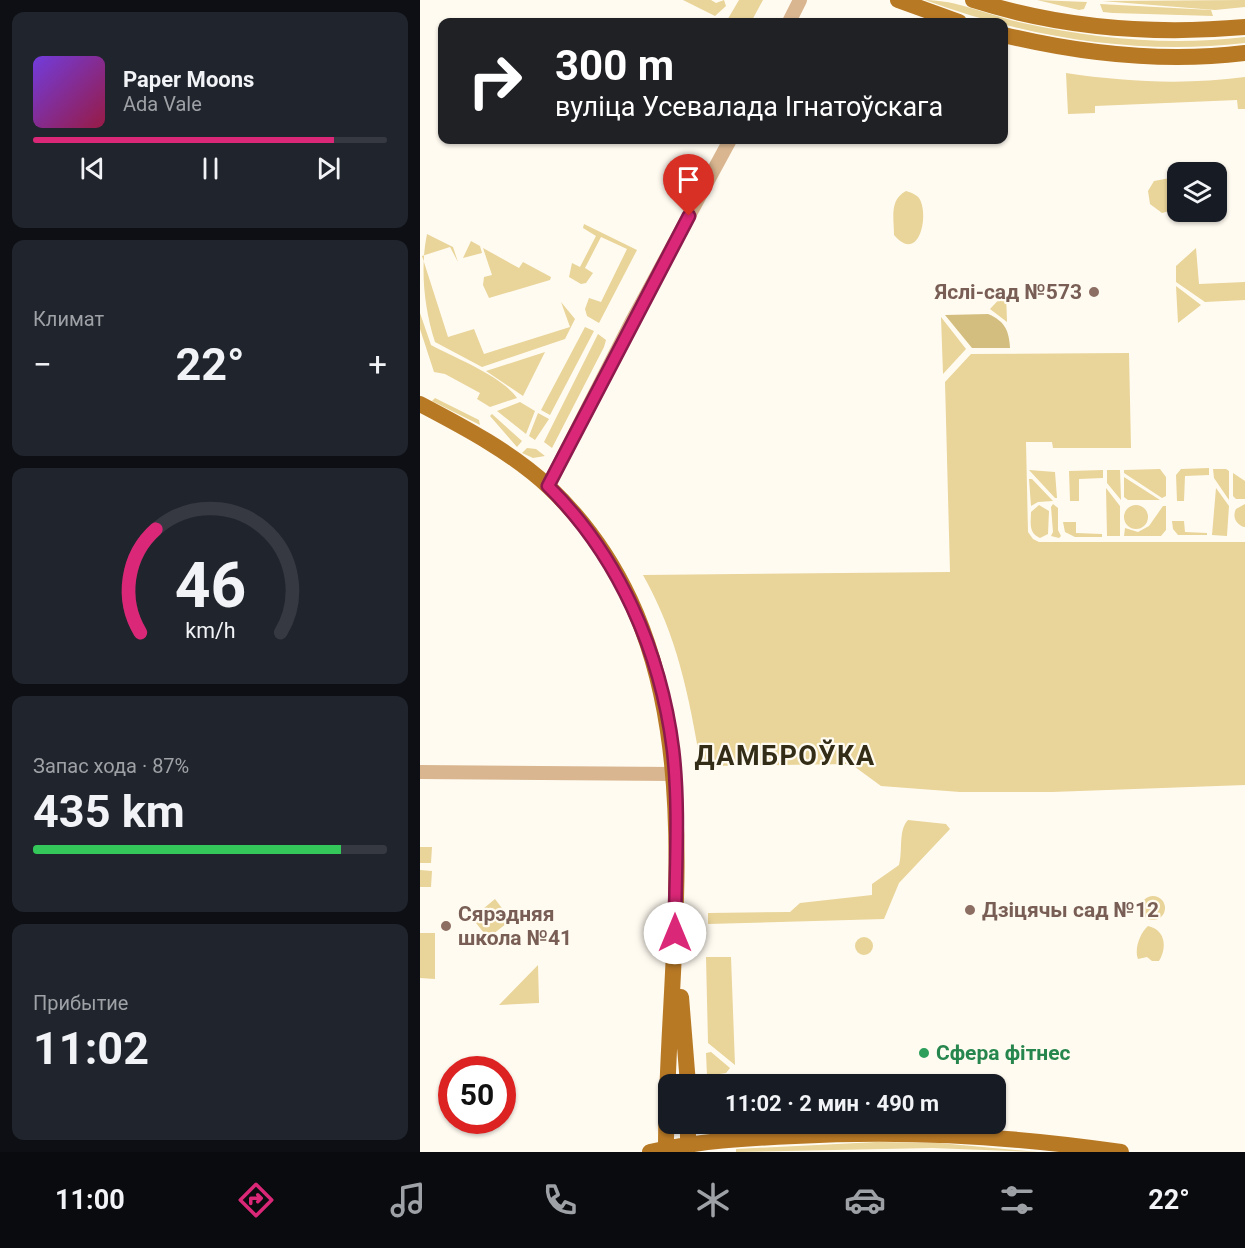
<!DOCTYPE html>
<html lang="ru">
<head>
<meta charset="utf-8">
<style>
	:root { --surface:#171b24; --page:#20242c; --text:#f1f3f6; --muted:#9ea1a6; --line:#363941; --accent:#db2777 }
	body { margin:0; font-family:Roboto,sans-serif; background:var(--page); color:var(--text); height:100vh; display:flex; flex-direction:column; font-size:22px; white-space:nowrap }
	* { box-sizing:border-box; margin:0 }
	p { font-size:20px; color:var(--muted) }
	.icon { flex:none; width:33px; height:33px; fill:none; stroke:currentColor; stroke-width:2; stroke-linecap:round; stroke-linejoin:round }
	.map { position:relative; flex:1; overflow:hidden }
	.side { display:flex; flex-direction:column; gap:12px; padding:12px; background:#0d0f14; width:420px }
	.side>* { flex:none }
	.hud { position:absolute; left:18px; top:18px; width:570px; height:126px; border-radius:12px; box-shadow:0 2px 4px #0004; background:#202124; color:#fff; overflow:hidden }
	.fabs { position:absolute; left:747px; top:162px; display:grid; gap:12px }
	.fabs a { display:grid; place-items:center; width:60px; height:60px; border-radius:12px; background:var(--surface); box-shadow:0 2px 4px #0004; font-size:30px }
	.speed { position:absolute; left:18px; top:1056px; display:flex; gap:12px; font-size:30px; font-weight:700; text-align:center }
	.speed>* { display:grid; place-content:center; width:78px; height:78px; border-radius:50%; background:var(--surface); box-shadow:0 2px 4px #0004; line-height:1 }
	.speed .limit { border:9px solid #d22; background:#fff; color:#111 }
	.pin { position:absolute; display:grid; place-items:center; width:51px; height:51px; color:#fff; margin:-62px -26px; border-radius:50% 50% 50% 0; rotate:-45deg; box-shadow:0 0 6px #0007 }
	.pin .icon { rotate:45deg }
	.me { position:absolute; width:66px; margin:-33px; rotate:0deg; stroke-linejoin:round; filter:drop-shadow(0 0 4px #0008) }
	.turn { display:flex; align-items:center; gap:21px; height:126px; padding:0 18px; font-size:27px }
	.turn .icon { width:78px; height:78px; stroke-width:2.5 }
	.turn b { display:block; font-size:42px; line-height:51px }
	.big { font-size:45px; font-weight:700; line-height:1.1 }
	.side .card { flex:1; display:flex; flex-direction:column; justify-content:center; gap:9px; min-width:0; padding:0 21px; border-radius:12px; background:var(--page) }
	.side .dial { align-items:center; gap:0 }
	.dial svg { height:156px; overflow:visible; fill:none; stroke:var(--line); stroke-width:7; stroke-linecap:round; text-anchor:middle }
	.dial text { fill:var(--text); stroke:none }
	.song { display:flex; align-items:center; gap:18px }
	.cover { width:72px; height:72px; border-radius:9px; background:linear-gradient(135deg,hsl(260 70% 55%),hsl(340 70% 35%)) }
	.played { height:6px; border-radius:3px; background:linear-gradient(90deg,var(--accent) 85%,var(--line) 85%) }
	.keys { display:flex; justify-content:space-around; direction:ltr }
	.heat { display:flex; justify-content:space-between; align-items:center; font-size:33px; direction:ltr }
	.charge { height:9px; border-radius:4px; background:linear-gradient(90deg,#34c759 87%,var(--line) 0) }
	.trip { position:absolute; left:238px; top:1074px; width:348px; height:60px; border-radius:12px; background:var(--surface); box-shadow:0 2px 4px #0004; font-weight:700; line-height:60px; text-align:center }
	.tabs { display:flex; height:96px; justify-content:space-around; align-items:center; background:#090b0e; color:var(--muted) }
	.tabs .icon { width:42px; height:42px }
	.tabs .selected { color:var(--accent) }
	.tabs b { font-size:27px; color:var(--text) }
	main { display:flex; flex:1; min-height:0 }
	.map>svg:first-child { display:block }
	.green { fill:#e9d499 }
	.forest { fill:#d4be7f }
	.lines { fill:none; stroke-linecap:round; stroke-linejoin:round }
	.minor { stroke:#d9b690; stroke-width:14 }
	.major { stroke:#b87925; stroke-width:16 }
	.route-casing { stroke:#8e194d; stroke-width:15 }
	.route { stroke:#db2777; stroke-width:10 }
	.education-dot { fill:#8d6e63; stroke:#fffbf1; stroke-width:2 }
	.leisure-dot { fill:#2e9e5b; stroke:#fffbf1; stroke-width:2 }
	.labels { text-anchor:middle; stroke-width:4.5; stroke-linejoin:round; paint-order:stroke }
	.education-label { font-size:21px; font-weight:bold; fill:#785e54; stroke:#fffbf1; text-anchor:start }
	.leisure-label { font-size:21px; font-weight:bold; fill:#27864d; stroke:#fffbf1; text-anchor:start }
	.district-label { font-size:27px; font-weight:bold; letter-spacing:1.5px; fill:#332c17; stroke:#fffbf1 }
</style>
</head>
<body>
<main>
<section class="side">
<div class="card">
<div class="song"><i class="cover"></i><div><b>Paper Moons</b><p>Ada Vale</p></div></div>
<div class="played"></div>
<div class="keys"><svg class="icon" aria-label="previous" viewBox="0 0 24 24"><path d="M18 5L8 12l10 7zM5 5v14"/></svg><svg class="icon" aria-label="pause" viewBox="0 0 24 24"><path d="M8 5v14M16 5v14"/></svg><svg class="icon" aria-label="next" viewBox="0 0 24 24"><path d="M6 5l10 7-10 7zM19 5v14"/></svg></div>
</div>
<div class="card"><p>Климат</p>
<div class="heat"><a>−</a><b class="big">22°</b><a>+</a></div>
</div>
<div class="card dial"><svg viewBox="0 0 100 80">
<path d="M14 69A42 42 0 1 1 86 69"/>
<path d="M14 69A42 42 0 0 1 22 16" stroke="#db2777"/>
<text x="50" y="56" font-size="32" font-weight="700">46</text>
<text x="50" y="72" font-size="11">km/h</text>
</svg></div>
<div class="card"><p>Запас хода · 87%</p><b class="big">435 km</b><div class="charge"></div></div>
<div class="card"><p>Прибытие</p><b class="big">11:02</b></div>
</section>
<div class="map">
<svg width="825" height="1152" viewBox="0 0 825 1152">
	<rect width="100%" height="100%" fill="#fffbf1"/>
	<path class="green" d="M 263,0 L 291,0 L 296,3 L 304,0 L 306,6 L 295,16 Z
		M 319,0 L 343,0 L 331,22 L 306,22 Z
		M 505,0 C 538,0 570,16 603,23 C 676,39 751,46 825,37 L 825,43 C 716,56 606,37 505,0 Z
		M 617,0 L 667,2 L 664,9 L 659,10 Z
		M 825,0 L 825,7 L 795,10 L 682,1 Z
		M 680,4 L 791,10 L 793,16 L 693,13 L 683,12 Z
		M 646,73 C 706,82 765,85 825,77 L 825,109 L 818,109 L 817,100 L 675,106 L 675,113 L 648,114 Z
		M 750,178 L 757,182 L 757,209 L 742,213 L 730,204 L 728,191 L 734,181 Z
		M 486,191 C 492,193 499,195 501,202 C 508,220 498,263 474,235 C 474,218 469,200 486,191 Z
		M 164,224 L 217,250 L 179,323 L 167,316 L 165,309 L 169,298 L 181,302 L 207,249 L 181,237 L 165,268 L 173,273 L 166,283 L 161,284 L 149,277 L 152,263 L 160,267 L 176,236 L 163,228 Z
		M 7,234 L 33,247 L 38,262 L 30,247 L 2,256 L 28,337 L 54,329 L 64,354 L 150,327 L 141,302 L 155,319 L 145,339 L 62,367 L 15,342 C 4,308 0,268 7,234 Z
		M 51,241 L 60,246 L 62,253 L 43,258 Z
		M 63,248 L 99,268 L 103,262 L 131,277 L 130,280 L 69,298 L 63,285 L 64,277 L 72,275 Z
		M 776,248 L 779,284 L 825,282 L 825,300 L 785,302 L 756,282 L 756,266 Z
		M 756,286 L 781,305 L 758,323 Z
		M 586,292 L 587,322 L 570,309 Z
		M 0,313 L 11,345 C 35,358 82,376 97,398 L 70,407 L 57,399 L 60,393 L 25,374 L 14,372 L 0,329 Z
		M 521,317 L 546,349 L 523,374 Z
		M 165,327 L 174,331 L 130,415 L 121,410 Z
		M 178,334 L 186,340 L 184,347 L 132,448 L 124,442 Z
		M 125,352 L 103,396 L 66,371 Z
		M 709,353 L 711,448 L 633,448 L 632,442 L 606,442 L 608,532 L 613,539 L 619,542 L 825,542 L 825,785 L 632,792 L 540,792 L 461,786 L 431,764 L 281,766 C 269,697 258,637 223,575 L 530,572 L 525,382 L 551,354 Z
		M 15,398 L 59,420 L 60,425 L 12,401 Z
		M 100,402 L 115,411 L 106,434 L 77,411 Z
		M 118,413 L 129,419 L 115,440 L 109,436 Z
		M 72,414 L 102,441 L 97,447 L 70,416 Z
		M 107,448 L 116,449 L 125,456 L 113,458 L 102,453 Z
		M 789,468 L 789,475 L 765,476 L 764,501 L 757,501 L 756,475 L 761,469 Z
		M 740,469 L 746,477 L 746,496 L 742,498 L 704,473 L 704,470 Z
		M 793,469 L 806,469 L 809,471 L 809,500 L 794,478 Z
		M 609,470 L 635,472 L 637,498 L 635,498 Z
		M 683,470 L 683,478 L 659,479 L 659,501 L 650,501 L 649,471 Z
		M 687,470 L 700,470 L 701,500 L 687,483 Z
		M 813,473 L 825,481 L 825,499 L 816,499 L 813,496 Z
		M 704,477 L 740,500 L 708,500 L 704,497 Z
		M 609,479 L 612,479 L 633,501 L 618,502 L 611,506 Z
		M 686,488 L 700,506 L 700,536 L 687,536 Z
		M 796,488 L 809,506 L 807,536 L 792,535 Z
		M 633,504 L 638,508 L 638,530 L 641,536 L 639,538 L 631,536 L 633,532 L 631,507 Z
		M 825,504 L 825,527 L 824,527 C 816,524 812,517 816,509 Z
		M704 517a12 12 0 1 1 24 0a12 12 0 1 1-24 0Z
		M 619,505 L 629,511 L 628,534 L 620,538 C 608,533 611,522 611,512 Z
		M 743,506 L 746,506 L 746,530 L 741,536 L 704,536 L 705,528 L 718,532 L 729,526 Z
		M 752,521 L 764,521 L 765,532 L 787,533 L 787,535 L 758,535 L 753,529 Z
		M 643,522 L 656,522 L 656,533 L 682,534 L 682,537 L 655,537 L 645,532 Z
		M 488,820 L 526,824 L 530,829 L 479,883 L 464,919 L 288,924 L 288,913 L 370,912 L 380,903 L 452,895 L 452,884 L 479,865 C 483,851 478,830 488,820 Z
		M 0,847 L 12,847 L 11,863 L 0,863 Z
		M 0,870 L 12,871 L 11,887 L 0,887 Z
		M721 908a12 12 0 1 1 24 0a12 12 0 1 1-24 0Z
		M 75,899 L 91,920 L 68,938 L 52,918 Z
		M 728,926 C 746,930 747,948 739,961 L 732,961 L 727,957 L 718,959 C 714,949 720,933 728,926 Z
		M 0,933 L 15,933 L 15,979 L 0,978 Z
		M435 946a9 9 0 1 1 18 0a9 9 0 1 1-18 0Z
		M 286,957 L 311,957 L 315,1065 L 288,1043 Z
		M 118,965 L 119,1003 L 79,1005 Z
		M 291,1052 L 310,1068 L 306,1073 L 287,1076 L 286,1053 Z
		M 379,1076 L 379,1084 L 341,1084 L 333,1078 Z
		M 457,1142 L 519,1143 L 618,1152 L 512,1148 L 316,1152 L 316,1149 Z"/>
	<path class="forest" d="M 568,314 C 585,321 589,331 590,348 L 552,348 L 525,315 Z"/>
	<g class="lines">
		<path class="minor" d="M 369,22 L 380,0
			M 128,486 L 213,319 L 310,140
			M 0,772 L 254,774"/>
		<path class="major" d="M 478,0 L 539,22
			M 553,0 C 641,28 734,35 825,27
			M 584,35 C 663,54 743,63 825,53
			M 0,404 C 44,427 93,453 129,487 C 310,659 245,931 246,1152
			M 261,997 L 268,1084
			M 268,1124 L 268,1152
			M 230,1152 C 278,1141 326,1138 375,1136 C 484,1130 593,1136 701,1152"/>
	</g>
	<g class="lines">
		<g class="route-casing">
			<path id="route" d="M 255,933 C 255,873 260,810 253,750 C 241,652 198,555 128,486 L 269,216"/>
		</g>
		<use href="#route" class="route"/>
	</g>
	<g class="education-dot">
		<circle cx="674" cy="292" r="6"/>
		<circle cx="550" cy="910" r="6"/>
		<circle cx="26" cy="926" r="6"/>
	</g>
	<circle class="leisure-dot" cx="504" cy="1053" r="6"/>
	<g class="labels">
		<g class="education-label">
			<text x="662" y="299" text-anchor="end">Яслі-сад №573</text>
			<text x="562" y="917">Дзіцячы сад №12</text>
			<text x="38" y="921">Сярэдняя<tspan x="38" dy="24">школа №41</tspan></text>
		</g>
		<g class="leisure-label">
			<text x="516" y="1060">Сфера фітнес</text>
		</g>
		<g class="district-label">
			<text x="365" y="765">ДАМБРОЎКА</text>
		</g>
	</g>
</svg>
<div class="fabs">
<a><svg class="icon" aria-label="layers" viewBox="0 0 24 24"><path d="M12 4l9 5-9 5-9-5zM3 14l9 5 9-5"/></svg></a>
</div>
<div class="speed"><div class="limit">50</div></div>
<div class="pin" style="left:269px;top:216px;background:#d93025"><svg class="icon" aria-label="arrive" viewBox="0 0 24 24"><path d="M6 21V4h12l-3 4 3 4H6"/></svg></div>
<svg class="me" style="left:255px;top:933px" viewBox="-20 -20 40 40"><circle r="19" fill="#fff"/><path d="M0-13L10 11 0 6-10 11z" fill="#db2777"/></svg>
<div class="trip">11:02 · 2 мин · 490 m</div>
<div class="hud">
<div class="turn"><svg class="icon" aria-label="right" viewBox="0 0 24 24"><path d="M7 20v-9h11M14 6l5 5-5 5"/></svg><div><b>300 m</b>вуліца Усевалада Ігнатоўскага</div></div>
</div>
</div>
</main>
<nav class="tabs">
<b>11:00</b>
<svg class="icon selected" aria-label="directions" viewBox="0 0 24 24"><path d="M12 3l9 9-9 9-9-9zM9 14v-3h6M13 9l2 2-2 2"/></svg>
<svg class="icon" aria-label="music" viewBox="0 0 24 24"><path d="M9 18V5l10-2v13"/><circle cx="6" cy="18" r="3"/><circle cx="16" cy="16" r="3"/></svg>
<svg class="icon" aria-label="phone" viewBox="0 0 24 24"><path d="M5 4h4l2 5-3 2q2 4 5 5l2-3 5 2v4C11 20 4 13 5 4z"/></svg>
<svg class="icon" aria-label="climate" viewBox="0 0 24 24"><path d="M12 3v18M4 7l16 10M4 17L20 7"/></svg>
<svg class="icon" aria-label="car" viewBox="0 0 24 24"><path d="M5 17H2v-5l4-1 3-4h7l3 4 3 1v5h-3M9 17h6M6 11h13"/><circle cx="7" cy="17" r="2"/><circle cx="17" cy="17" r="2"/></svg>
<svg class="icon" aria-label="filters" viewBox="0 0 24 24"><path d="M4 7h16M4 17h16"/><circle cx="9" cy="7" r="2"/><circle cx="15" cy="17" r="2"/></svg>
<b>22°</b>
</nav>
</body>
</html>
